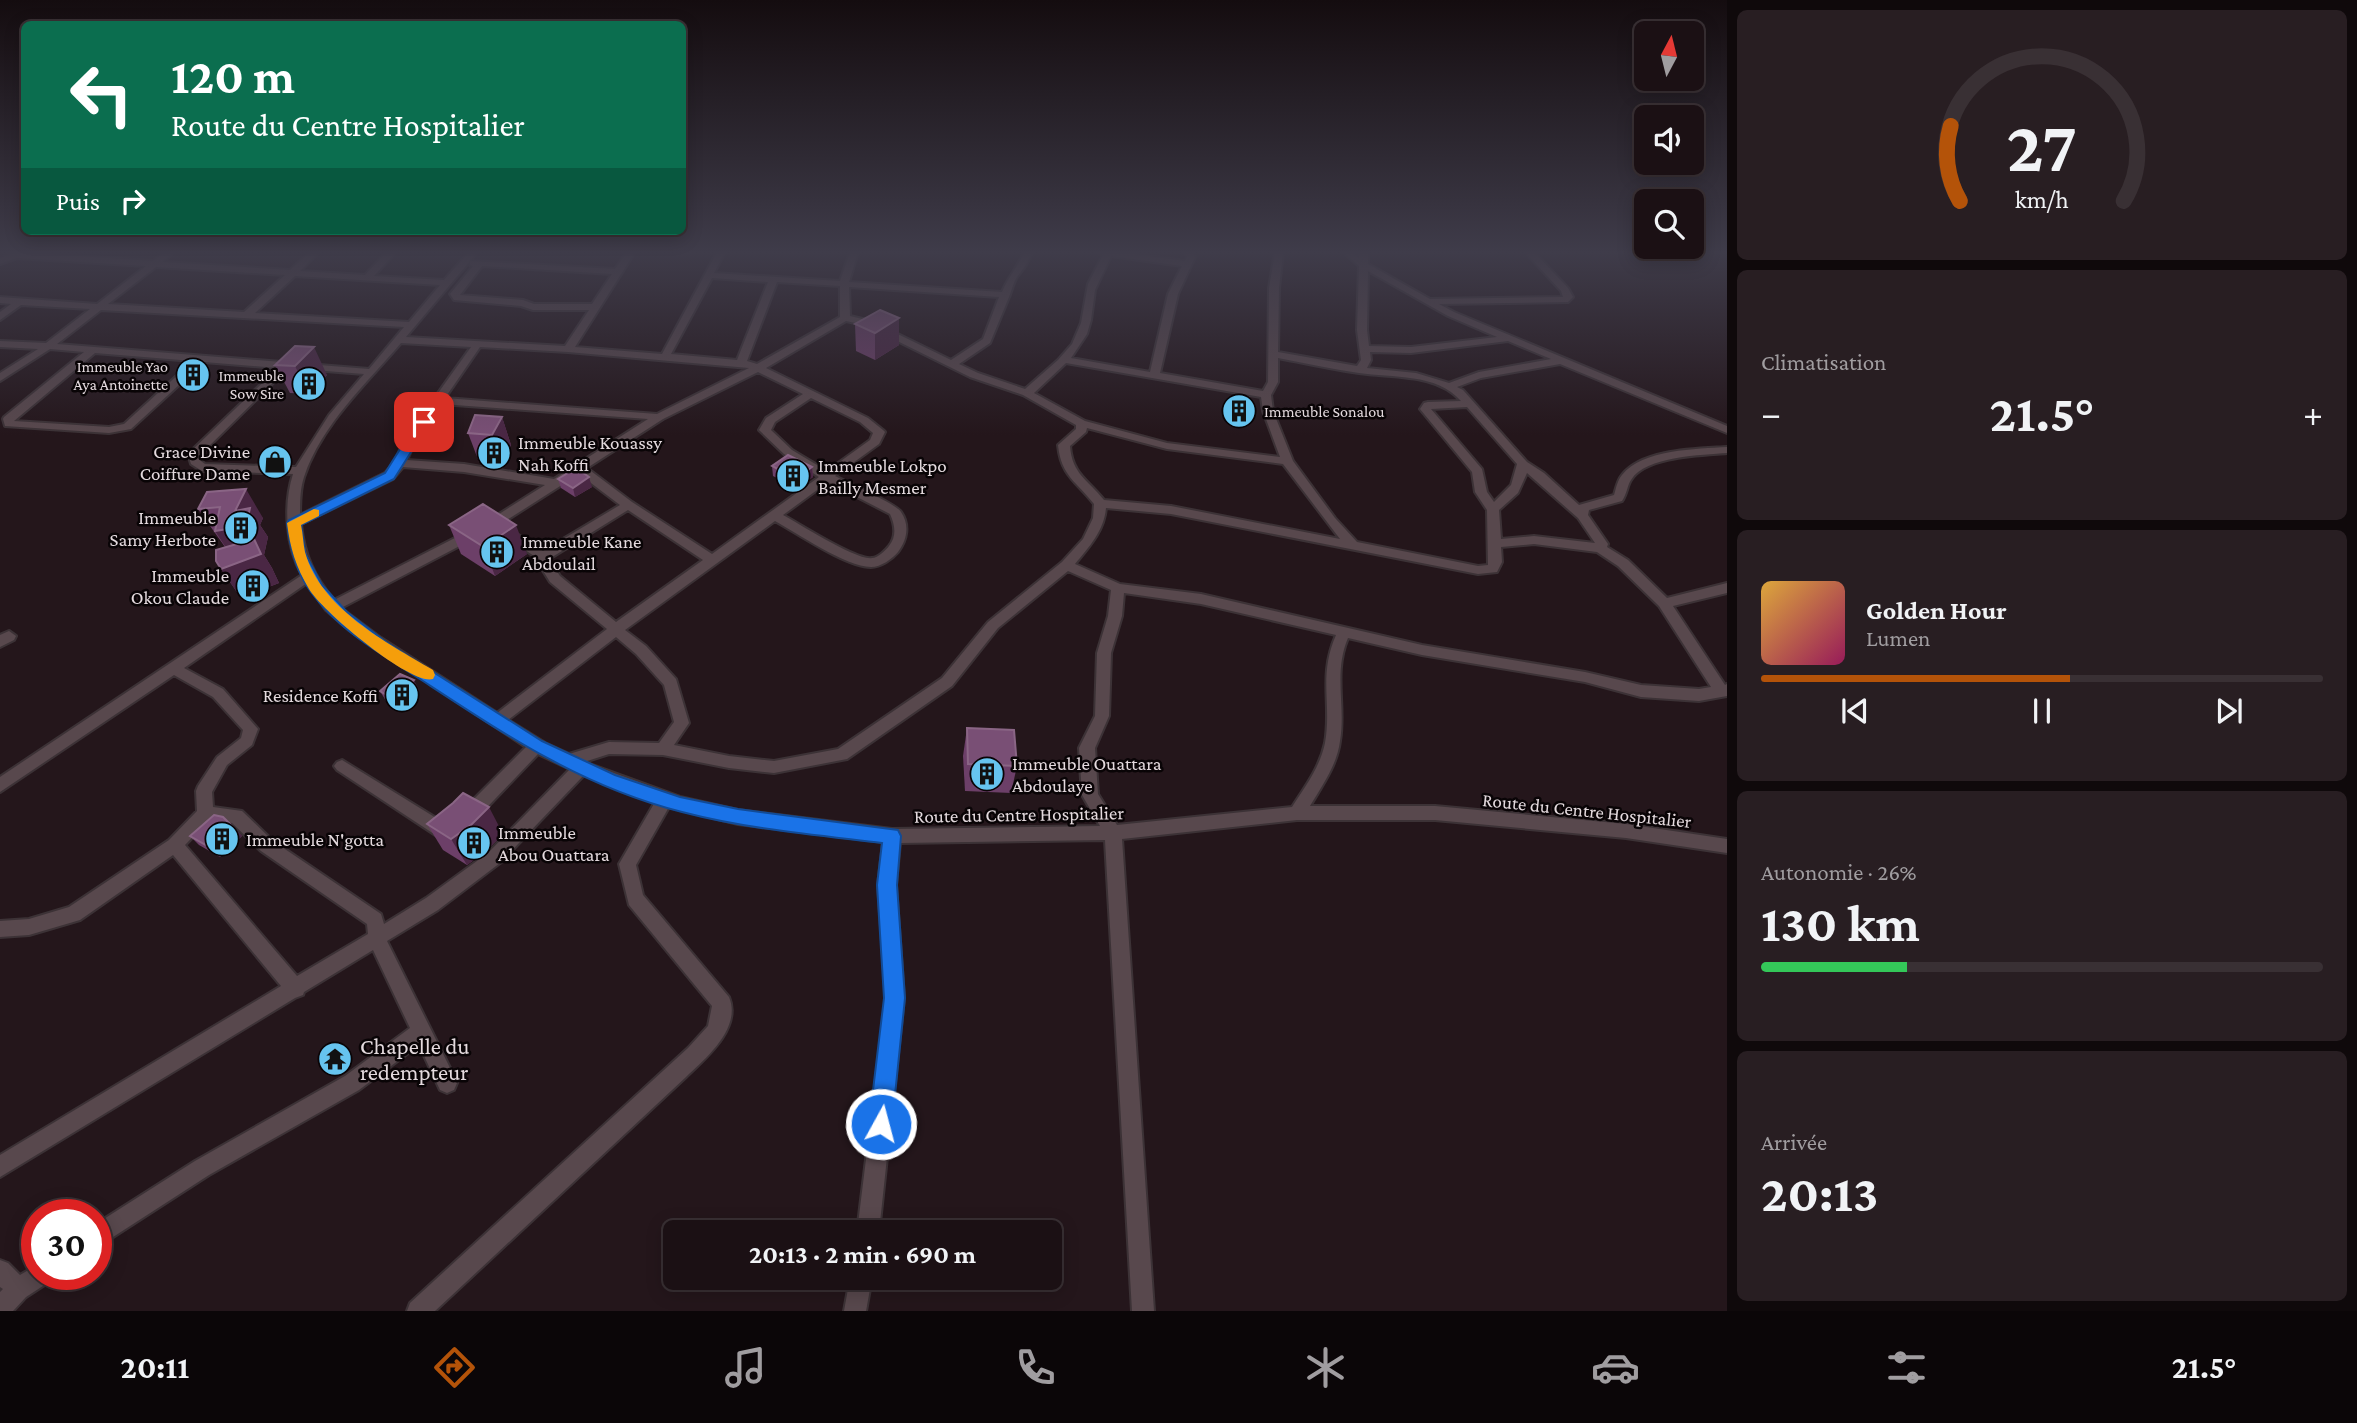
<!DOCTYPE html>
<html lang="fr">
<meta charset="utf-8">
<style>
body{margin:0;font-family:"Crimson Pro",serif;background:#281e22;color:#f1f3f6;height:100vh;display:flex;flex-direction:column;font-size:26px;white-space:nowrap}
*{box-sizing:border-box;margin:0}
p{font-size:23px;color:#a09da0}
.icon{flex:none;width:38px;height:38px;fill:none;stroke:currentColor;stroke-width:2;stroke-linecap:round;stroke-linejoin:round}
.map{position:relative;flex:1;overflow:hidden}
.details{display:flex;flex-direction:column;gap:10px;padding:10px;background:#0f090b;width:630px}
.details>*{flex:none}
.guide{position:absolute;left:21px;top:21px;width:665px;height:214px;border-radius:10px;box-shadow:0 4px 18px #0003,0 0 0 2px #393034;background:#0b6e4f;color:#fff;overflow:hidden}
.needle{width:46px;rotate:7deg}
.buttons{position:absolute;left:1634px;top:21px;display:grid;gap:14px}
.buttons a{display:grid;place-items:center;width:70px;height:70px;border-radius:10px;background:#1b1014;box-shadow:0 4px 18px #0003,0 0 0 2px #393034;font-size:35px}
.speed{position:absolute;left:21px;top:1199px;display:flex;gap:14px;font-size:35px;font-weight:700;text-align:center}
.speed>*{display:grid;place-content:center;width:91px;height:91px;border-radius:50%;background:#1b1014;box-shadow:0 4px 18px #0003,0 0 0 2px #393034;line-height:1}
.speed .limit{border:10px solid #d22;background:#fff;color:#111}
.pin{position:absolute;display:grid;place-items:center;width:60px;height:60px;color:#fff;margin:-30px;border-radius:14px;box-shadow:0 4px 10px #0006}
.me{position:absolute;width:77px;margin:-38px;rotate:7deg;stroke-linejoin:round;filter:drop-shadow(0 0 5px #0008)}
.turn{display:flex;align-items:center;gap:24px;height:147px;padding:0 35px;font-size:32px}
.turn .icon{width:91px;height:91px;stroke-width:2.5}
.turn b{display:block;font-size:49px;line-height:60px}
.then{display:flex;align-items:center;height:66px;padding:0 35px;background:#0003;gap:14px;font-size:26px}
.big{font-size:52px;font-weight:700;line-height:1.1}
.details .widget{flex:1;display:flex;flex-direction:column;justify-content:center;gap:10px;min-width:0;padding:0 24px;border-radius:10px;background:#281e22}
.details .dial{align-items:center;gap:0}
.dial svg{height:182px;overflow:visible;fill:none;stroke:#393034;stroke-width:7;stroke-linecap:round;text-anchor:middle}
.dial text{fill:#f1f3f6;stroke:none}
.song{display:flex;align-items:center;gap:21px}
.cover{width:84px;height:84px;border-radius:10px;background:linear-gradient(135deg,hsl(40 70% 55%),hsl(330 70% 35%))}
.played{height:7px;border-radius:4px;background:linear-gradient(90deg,#b45309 55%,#393034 55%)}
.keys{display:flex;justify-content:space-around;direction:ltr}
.heat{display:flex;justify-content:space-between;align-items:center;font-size:38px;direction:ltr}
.charge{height:10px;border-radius:5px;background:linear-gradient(90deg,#34c759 26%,#393034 0)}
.trip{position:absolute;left:663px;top:1220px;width:399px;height:70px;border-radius:10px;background:#1b1014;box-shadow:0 4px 18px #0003,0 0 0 2px #393034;font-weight:700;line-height:70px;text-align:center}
.tabs{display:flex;height:112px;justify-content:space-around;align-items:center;background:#0b0608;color:#a09da0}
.tabs .icon{width:49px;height:49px}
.tabs .active{color:#b45309}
.tabs b{font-size:32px;color:#f1f3f6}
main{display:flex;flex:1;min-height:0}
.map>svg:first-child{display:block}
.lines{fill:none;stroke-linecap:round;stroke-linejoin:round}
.minor-casing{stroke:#3c3236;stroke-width:4}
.minor{fill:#58484d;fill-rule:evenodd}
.wall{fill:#6c3f68}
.shaded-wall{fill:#4a2744}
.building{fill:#794f75;stroke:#8a6585;stroke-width:2}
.route{fill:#1a73e8;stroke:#114b97;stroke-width:2}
.slow{fill:#f59e0b}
.labels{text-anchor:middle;stroke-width:5;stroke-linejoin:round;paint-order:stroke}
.far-poi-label{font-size:16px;fill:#e4dade;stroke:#090406;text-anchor:end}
.poi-label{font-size:19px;fill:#e4dade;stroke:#090406;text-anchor:start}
.street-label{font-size:19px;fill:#e4dade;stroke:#090406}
.near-poi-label{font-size:23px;fill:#e4dade;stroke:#090406;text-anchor:start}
</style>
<main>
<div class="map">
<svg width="1727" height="1311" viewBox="0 0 1727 1311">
<rect width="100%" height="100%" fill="#24161b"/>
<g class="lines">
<g class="minor-casing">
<g id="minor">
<path d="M16,252L153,261L165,252H174L163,262L290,270L310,252H319L300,271L365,275L387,252H396L374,276L444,280L469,252H477L470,261L615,269L627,252H635L575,347L662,354L717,252H725L714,273L840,281L850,252H858L849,282L1002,292C1008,277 1018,267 1024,252H1032C1028,263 1024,268 1017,277C1013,283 1011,293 1009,297L990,343L959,364L978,373L1025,389L1058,360L1072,344L1081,323L1088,284L1103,255L1097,252H1118L1185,261L1187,257L1184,252H1192L1195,257L1178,294L1160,373L1263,391L1268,382L1269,288L1275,252H1283L1279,288L1278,352L1357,366L1361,360L1357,330L1359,266L1343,252H1352L1359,258L1360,252H1368V264L1430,299L1563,297L1561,291L1525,252H1534L1568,288L1573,297L1568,302L1439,304L1454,312L1727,426V433L1560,364L1481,378L1457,387L1463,390L1527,462L1544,473L1579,505L1614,495C1616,489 1617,481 1622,475C1642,449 1697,449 1727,447V453C1703,455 1645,456 1631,480C1627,486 1627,494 1622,501L1589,510L1588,515L1608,544L1607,547L1628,560L1667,598L1727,583V593L1673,606L1725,685L1727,684V696L1699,701L1641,697L1585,682L1422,655L1348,638C1333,673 1346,706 1340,741C1337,765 1322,786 1310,806H1435L1626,824L1727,839V853L1626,838L1435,820H1297L1122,839L1154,1311H1132L1105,840L900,843L896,885L904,998L879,1232H857L886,998L878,885L883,842L738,824L669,807L636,865L643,895L729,997C742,1028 706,1058 686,1077L435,1311H407L410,1303L688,1048L708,1026L712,1006L629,905L619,864L655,802L584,775L500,863L438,910L387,941L454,1076L457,1083L454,1090L447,1093L440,1090L419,1045L359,1090L209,1175L96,1248V1224L195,1161L345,1076L410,1028L373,950L304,992L303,995L295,998L0,1177V1155L281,986L173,855L80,920L29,935L0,937V921L29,919L69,907L169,840L197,811L196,791L198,786L217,757L241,738L243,730L213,697L174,675L0,792V777L302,575C286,547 283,505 293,474L202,471L191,464L188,454L278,368L204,362L131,429L109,433L5,426L3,419L4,417L84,352L50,349L0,381V373L38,349L0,347V341L46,343L90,309L21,305L0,320V312L11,304L0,303V297L97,304L146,266L17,258L0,264V258ZM1111,256L1182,266L1168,294L1150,372L1071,358L1087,334L1091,320L1095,290ZM470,261V265L473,266L450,294L454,300L521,306L533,310H589L565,346L406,337ZM482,266L612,274L592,304H534L523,300L460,295ZM156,267L285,275L244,312L108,304ZM1368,271L1448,316L1497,337L1411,347L1369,346L1367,330ZM295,276L440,285L409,322L255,313ZM712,278L768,282L737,360L671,354ZM777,282L840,286V317L757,364L747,361ZM849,287L999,297L983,339L951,360L871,321L850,316ZM101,310L404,327L369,369L57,344ZM846,321L865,325L970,377L1023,395L1076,425V429L1058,445C1061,476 1077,482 1094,504L1093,518L1083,539L1062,562L988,622L942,678L838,749L774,761L729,756L674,745L689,723L676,679L646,646L625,630L775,521C797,533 846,567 871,567C881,567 892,559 898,552C907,540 910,525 901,512C895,503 848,483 835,476L879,444L885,432L883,430L868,418L766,368ZM1508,341L1551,359L1479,372L1449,383L1416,373L1367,368L1371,360L1370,352L1411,353ZM401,343L471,347L403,442L395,462L385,473L300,515C300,502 300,489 304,477C321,425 367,383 401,343ZM480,347L568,352L749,368L657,414L445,398ZM95,353L193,361L124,424L109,427L14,421ZM1278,358C1305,363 1332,369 1359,373C1392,378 1437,373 1461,401L1428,402L1424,403L1420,409L1472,472L1475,492L1487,510L1488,565L1478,566L1357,542L1335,518L1293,461L1273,411L1271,395L1278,382ZM1066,363L1261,397L1263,411L1280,457L1167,443L1085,421L1034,393ZM288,368L364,374L329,415L296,467L205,464L201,461L200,455ZM758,372L803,394L766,418L759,430L784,454L819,477L712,554L632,502L587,468L663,419ZM811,398L860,422L873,433L870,440L827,471L792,450L771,430L775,422ZM441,404L648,419L554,479L464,464L407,460L415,442ZM1467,407L1517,464L1511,485L1494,502L1487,492L1482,469L1431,409ZM1087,428L1167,449L1283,464L1340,539L1171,506L1104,500C1088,480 1072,474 1070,446L1086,432ZM403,467L464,472L545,485L488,521L334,600C314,577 304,554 301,524L393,479ZM1527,473L1578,518L1595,543L1534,536L1501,539L1499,510L1518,493ZM579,474L620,505L543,551L512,531L508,530L502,534L534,556L550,582L607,629L497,713L381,638L341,608L496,527ZM828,482L890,514C895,525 897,536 889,546C886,550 878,558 872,558C857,561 798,523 783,515ZM1106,508L1171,514L1478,574L1497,572L1502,562L1501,547L1534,544L1597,552L1618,566L1659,606L1711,687L1699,689L1641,685L1585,672L1422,645L1201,594L1120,584L1075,564C1089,547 1104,531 1106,508ZM628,510L703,560L616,622L560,576L549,559ZM1068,571L1111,590L1108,616L1097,653L1095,716L1079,748L1082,795L1100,826L892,829L738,810L680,797L584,762L609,754L663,755L729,768L774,773L847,759L952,686L998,628ZM307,583L326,610L349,630L526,747L462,811L460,816L462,821L468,823L474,821L538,754L570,769L488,853L426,898L384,924L381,914L273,841L242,811L213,807L212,792L227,765L252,745L258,729L223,689L184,668ZM1124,593L1201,604L1336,635C1318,676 1332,704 1325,743C1320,767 1305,787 1292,807L1117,825L1098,794L1095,748L1109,716L1111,653L1122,616ZM616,637L636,654L664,685L674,722L659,743L609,742L569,754L545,743L508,720ZM209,820L232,823L261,851L367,924L368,934L297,976L185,845Z"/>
<path d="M9,631L16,636L14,640L0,647V635Z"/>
<path d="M342,760L449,826L451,831L449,836L443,838L437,836L337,770L334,766L337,762Z"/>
<path d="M0,1260L8,1263L20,1275L37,1265V1274H52L49,1282L26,1297L13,1311H0V1292L3,1289L0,1287Z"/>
<path d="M850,1278H872L866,1311H844Z"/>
</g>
</g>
<use href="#minor" class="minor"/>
</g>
<g class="wall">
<path d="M899,318V345L875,360L856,351L855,324Z"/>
<path d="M295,346L327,375L309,394L290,393L275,365Z"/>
<path d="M502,417L511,445L502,463L479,462L468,433Z"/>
<path d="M772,466L812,467L813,477L797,488L773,476Z"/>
<path d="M558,479L592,487L575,497L561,488Z"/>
<path d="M207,492L263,518L260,525L268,537L264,555L272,568L279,583L241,598L221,569L225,547L198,509Z"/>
<path d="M449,525L527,554L495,576L461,554Z"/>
<path d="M419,690L398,708L386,701L380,691Z"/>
<path d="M967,728L1017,766L1011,793L965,791L963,756Z"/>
<path d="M427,824L503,834L486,851L467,865L443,850Z"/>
<path d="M233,827L242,836L220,857L199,845L190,836Z"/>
</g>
<g class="shaded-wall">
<path d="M899,318V345L875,360V333Z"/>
<path d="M314,347L327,375L309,394L295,366Z"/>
<path d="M502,417L511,445L502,463L492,435Z"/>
<path d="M812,467L813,477L797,488L796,479Z"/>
<path d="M589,477L592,487L575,497L573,488Z"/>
<path d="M246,489L263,518L260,525L268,537L264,555L272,568L279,583L241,598L221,569L234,560L215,531L235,511Z"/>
<path d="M516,525L527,554L495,576L484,547Z"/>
<path d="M414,680L419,690L398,708L393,699Z"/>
<path d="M489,807L503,834L486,851L467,865L451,839Z"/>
<path d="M233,827L242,836L220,857L211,848Z"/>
</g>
<g class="building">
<path d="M880,310L899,318L875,333L855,324Z"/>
<path d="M295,346L314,347L295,366L275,365Z"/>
<path d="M475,415L502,417L492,435L468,433Z"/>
<path d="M788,455L812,467L796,479L772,466Z"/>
<path d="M576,468L589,477L573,488L558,479Z"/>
<path d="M246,489L235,511L250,508L246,526L215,531L220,507L198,509L207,492Z"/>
<path d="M483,504L516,525L484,547L449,525Z"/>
<path d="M254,539L261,554L221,569L216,561V550Z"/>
<path d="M400,674L414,680L393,699L380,691Z"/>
<path d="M967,728L1014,730L1017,766L968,764Z"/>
<path d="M463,793L489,807L471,825L451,839L427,824L453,803Z"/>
<path d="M214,815L223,817L233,827L211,848L190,836Z"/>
</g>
<linearGradient id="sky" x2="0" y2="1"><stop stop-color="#140c0f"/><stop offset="0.58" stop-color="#3f3c4a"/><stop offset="1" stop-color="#3f3c4a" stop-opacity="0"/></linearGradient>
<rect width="1727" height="435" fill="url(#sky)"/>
<path class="route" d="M424,418L430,422L394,479L301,525L305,553L322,585L347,612L386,642L542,741L615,775L680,797L738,809L898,830L901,836L897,885L905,998L892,1124L889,1132L881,1135L873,1132L869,1124L884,998L877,885L882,843C815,835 747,829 682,812C583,787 507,736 423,681C383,655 339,631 311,592C296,572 290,548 287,523L289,520L385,473L419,419Z"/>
<path class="slow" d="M314,509L319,510V516L301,525C303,534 303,543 305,552C321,609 386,642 433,670L435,675L433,679C411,686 321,610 309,589C296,567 290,548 287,523Z"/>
<defs>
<g id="building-disc" transform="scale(1.75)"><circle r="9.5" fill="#66c4ef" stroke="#090406"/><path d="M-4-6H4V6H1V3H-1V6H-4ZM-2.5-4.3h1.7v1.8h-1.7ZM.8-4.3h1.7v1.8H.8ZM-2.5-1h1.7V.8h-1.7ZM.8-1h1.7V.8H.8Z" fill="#111"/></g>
<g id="shop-disc" transform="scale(1.75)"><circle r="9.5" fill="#66c4ef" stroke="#090406"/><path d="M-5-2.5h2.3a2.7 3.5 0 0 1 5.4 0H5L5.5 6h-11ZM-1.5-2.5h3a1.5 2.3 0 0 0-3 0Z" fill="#111"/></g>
<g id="temple-disc" transform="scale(1.75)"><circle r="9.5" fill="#66c4ef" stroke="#090406"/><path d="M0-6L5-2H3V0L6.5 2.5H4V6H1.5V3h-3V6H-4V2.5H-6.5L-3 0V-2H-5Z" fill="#111"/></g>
</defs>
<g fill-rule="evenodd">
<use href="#building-disc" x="193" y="375"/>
<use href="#building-disc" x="309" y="384"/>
<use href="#building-disc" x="1239" y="411"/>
<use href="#building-disc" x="494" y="453"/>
<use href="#shop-disc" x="275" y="462"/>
<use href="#building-disc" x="793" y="476"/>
<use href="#building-disc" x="241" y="528"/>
<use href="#building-disc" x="497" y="552"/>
<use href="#building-disc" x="253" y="586"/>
<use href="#building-disc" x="402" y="695"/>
<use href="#building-disc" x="987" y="774"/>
<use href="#building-disc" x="222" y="839"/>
<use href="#building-disc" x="474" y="843"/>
<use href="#temple-disc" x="335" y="1059"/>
</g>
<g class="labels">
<g class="far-poi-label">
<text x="168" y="372">Immeuble Yao<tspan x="168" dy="18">Aya Antoinette</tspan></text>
<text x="284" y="381">Immeuble<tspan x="284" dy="18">Sow Sire</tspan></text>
<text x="1264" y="417" text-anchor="start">Immeuble Sonalou</text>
</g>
<g class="poi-label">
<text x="518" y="449">Immeuble Kouassy<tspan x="518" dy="22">Nah Koffi</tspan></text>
<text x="250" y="458" text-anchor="end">Grace Divine<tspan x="250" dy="22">Coiffure Dame</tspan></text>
<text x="818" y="472">Immeuble Lokpo<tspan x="818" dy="22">Bailly Mesmer</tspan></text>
<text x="216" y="524" text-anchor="end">Immeuble<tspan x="216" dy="22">Samy Herbote</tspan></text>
<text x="522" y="548">Immeuble Kane<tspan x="522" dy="22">Abdoulail</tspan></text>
<text x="229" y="582" text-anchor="end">Immeuble<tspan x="229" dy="22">Okou Claude</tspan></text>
<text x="378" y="702" text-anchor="end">Residence Koffi</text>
<text x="1012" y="770">Immeuble Ouattara<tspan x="1012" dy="22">Abdoulaye</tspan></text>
<text x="498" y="839">Immeuble<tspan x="498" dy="22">Abou Ouattara</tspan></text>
<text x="246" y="846">Immeuble N'gotta</text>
</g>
<g class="street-label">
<text transform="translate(1587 810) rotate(6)" y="7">Route du Centre Hospitalier</text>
<text transform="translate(1019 814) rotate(-1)" y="7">Route du Centre Hospitalier</text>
</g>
<g class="near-poi-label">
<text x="360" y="1054">Chapelle du<tspan x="360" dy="26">redempteur</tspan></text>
</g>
</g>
</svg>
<div class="buttons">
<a><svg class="needle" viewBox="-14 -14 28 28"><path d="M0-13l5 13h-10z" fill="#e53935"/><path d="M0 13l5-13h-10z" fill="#a09da0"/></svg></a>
<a><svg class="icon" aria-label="sound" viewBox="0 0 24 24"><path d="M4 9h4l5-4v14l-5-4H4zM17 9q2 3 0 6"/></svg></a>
<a><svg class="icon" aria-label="search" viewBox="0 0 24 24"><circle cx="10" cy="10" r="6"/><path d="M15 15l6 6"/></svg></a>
</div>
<div class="speed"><div class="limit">30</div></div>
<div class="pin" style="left:424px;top:422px;background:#d93025"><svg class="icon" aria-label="arrive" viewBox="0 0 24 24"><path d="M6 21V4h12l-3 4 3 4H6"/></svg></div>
<svg class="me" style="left:881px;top:1124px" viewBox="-20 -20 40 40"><circle r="17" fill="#1a73e8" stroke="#fff" stroke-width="3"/><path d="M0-11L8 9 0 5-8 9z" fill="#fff"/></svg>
<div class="trip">20:13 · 2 min · 690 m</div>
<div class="guide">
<div class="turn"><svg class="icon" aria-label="left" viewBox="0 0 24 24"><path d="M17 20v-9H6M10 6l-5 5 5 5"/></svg><div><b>120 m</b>Route du Centre Hospitalier</div></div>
<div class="then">Puis<svg class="icon" aria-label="right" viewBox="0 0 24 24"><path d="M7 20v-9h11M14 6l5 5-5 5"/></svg></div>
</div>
</div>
<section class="details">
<div class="widget dial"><svg viewBox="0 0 100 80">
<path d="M14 69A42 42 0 1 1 86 69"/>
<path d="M14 69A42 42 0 0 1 10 36" stroke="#b45309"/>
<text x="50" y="56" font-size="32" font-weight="700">27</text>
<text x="50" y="72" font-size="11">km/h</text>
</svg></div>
<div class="widget"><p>Climatisation</p>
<div class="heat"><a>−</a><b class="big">21.5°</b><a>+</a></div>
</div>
<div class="widget">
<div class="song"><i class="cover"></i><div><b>Golden Hour</b><p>Lumen</p></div></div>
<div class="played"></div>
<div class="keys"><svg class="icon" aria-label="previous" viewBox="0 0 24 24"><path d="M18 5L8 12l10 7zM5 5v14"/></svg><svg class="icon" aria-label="pause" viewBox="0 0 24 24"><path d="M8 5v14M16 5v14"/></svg><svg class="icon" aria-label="next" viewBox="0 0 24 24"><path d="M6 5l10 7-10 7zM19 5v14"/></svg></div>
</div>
<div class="widget"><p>Autonomie · 26%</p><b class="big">130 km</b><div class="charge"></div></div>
<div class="widget"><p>Arrivée</p><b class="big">20:13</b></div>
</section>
</main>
<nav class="tabs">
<b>20:11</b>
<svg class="icon active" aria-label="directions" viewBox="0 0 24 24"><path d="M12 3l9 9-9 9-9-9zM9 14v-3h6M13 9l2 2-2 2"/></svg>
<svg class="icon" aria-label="music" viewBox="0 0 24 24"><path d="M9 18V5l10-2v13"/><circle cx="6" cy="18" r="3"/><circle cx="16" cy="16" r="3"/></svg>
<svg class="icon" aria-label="phone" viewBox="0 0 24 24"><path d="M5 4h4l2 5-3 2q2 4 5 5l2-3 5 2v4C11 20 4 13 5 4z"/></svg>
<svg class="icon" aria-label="climate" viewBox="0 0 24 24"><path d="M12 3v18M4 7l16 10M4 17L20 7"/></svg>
<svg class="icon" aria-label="car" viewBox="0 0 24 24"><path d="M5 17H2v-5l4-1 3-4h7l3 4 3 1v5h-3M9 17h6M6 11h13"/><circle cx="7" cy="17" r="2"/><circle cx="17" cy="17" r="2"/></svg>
<svg class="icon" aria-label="filters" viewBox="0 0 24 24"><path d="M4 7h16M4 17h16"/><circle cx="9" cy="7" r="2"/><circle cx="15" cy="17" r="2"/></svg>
<b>21.5°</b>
</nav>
